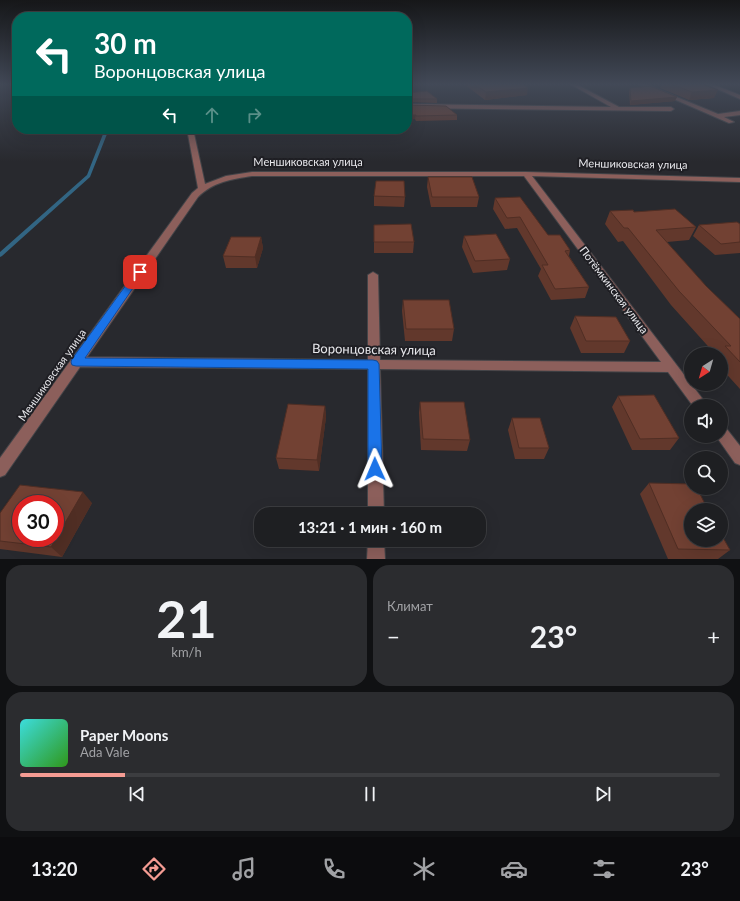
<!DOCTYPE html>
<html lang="ru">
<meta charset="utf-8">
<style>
body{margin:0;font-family:Lato,sans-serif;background:#2b2c2f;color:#f1f3f6;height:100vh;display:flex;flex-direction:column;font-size:15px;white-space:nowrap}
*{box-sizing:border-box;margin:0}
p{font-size:13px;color:#a1a2a5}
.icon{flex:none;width:22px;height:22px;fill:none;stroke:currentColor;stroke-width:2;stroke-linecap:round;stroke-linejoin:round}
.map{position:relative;height:559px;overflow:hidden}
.drawer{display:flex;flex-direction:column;gap:6px;padding:6px;background:#101113;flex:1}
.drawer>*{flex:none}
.banner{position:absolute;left:12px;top:12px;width:400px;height:122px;border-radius:16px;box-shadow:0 4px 16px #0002,0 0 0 1px #3c3d40;background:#00695c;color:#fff;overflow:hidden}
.needle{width:26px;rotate:217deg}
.controls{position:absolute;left:684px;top:347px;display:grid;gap:8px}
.controls a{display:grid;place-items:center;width:44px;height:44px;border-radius:50%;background:#1e1f22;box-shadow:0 4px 16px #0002,0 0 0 1px #3c3d40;font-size:20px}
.speed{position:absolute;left:12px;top:495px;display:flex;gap:8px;font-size:20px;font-weight:700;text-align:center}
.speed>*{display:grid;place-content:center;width:52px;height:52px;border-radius:50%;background:#1e1f22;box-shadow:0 4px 16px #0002,0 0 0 1px #3c3d40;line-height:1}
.speed .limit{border:6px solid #d22;background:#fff;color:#111}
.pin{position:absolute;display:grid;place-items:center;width:34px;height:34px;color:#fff;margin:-17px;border-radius:8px;box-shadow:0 2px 6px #0006}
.me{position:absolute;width:44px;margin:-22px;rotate:359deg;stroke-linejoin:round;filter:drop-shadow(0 0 3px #0008)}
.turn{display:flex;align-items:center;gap:14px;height:84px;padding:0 16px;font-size:18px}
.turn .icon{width:52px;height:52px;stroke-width:2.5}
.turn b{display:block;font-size:28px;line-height:34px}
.lanes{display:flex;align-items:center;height:38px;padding:0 16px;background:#0003;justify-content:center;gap:20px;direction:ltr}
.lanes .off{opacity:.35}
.big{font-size:30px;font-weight:700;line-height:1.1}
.drawer .tile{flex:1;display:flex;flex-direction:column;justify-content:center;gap:6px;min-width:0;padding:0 14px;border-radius:16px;background:#2b2c2f}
.drawer .dial{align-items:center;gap:0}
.dial b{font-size:52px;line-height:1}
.song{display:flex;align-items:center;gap:12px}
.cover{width:48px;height:48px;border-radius:6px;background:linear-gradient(135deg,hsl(180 70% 55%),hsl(110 70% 35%))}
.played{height:4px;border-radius:2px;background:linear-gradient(90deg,#f59c93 15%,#3c3d40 15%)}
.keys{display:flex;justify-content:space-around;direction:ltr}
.heat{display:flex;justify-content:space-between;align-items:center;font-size:22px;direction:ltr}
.drawer .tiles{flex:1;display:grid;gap:6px;grid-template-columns:1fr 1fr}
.tile:last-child{grid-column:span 2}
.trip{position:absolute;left:254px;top:507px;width:232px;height:40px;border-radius:16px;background:#1e1f22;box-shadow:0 4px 16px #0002,0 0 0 1px #3c3d40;font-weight:700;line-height:40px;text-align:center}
.menu{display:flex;height:64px;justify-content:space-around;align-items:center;background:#0c0c0e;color:#a1a2a5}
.menu .icon{width:28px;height:28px}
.menu .current{color:#f59c93}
.menu b{font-size:18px;color:#f1f3f6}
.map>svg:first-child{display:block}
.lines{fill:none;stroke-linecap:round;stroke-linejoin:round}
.stream{fill:#326583;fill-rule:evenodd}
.lane-casing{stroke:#434448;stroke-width:2}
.street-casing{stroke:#434448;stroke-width:2}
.lane{fill:#8c5f5b;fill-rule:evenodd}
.street{fill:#8c5f5b;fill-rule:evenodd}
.wall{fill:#62382c}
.shaded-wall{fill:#502e24}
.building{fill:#724133;stroke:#502e24;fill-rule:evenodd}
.route{fill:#1a73e8;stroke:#114b97}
.labels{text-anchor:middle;stroke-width:4;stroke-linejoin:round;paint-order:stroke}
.street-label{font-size:11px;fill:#e7e7eb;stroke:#1f1f24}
.near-street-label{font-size:13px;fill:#e7e7eb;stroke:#1f1f24}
</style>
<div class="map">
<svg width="740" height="559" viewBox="0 0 740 559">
<rect width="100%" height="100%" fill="#28292e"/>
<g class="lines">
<path class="stream" d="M105,129H109L90,177L2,256L0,257V252L87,175Z"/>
<g class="lane-casing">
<g id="lane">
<path d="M639,84H645L718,114L740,111V115L724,117L734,122L729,123Z"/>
<path d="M706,84H712L740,95V99Z"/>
</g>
</g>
<g class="street-casing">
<g id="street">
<path d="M570,84H576L619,107H671L674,109L671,111L407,108V104L611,107Z"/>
<path d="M187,129H193L205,184L226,176L252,172H526L740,178V182L532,176L708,406H693L668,372L380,369L384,514H368V369L80,367L5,475L0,477V458L192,193L198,188ZM252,176H524L661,362L380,360L378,275L373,272L368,275V360L87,357L198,197C213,182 232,179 252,176Z"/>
<path d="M721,426L726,428L740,446V465L735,463L716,436H721Z"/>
<path d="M368,540H384L385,559H367Z"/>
</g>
</g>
<use href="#lane" class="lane"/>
<use href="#street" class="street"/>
</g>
<g class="wall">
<path d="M464,84H523L527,95L485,100Z"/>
<path d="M662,84H702L714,98L689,100L660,88Z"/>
<path d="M630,88L675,101L630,105L629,92Z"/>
<path d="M407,93L437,99V103L407,102Z"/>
<path d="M407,105L457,115V120L416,121L415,119Z"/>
<path d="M428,177L479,197L477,207H431L427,187Z"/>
<path d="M374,196L405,197L404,207L374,206Z"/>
<path d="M495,198L570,250L569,256L589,287L585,298L551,300L538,276L541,269L517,228L505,229L493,209Z"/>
<path d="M610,211L634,212L696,227L689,240L667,242L706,286L740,319V389L721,368V354H715L671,305L623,241L618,242L605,224Z"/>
<path d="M740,224V253L715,255L693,236L699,225Z"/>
<path d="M374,225L414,242L413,253H374Z"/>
<path d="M464,236L510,259L507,270L473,273L462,247Z"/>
<path d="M261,237L263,248L257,268H226L223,256Z"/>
<path d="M403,300L454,329L452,341H405L402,311Z"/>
<path d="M575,316L630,341L624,353H581L570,328Z"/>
<path d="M618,396L679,438L670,450H632L612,407Z"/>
<path d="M420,402L470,440L467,451L421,450L419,413Z"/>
<path d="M325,406L326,417L319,471L279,469L276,458Z"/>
<path d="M512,418L549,448L544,459H515L508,430Z"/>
<path d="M649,483L730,550L718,559H668L640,494Z"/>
<path d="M92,503L62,557L0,549V513Z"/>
</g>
<g class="shaded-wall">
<path d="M528,88L527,95L485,100L486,92Z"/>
<path d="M718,90L714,98L689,100L692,92Z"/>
<path d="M677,97L675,101L630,105L631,101Z"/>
<path d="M407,115H416L415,119L407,120Z"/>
<path d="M261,237L263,248L257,268L255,257Z"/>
<path d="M325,406L326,417L319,471L317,460Z"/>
<path d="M83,492L92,503L62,557L51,547Z"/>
</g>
<g class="building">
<path d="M474,84H523L528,88L486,92Z"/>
<path d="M671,84H702L718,90L692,92Z"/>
<path d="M650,86L677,97L631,101L630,88Z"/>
<path d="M427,91L437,99H407V93Z"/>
<path d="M407,105L446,106L457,115L416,116V115H407Z"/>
<path d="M428,177H472L479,197H432Z"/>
<path d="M376,181H404L405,197L374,196Z"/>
<path d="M520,197L548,235H560L570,250L565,251L589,287L555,289L542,265H548L520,217L507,218L495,198Z"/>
<path d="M675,209L696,227L656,230L706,286L740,319V362L725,346H731L679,291L628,228H624L610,211L633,210L634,212Z"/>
<path d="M737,222L740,224V242L721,244L699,225Z"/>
<path d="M411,224L414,242H374V225Z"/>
<path d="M496,234L510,259L475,261L464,236Z"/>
<path d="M231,237H261L255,257L223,256Z"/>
<path d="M403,300H449L454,329H406Z"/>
<path d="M575,316L616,317L630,341H586Z"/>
<path d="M654,395L679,438L640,439L618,396Z"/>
<path d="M420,402H464L470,440L423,439Z"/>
<path d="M288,404L325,406L317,460L276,458Z"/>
<path d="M512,418H540L549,448H519Z"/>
<path d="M649,483L691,484V488H697L708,510H691V540H721V534L730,550L678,549Z"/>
<path d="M20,485L83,492L51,547L0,541V513ZM21,504H55V538H21Z"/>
</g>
<linearGradient id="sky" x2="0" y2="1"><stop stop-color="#161719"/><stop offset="0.52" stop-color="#424957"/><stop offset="1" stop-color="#424957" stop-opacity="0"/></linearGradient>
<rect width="740" height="162" fill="url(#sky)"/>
<path class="route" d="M140,269L144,272L85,358L373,360L377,361L379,364L382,469L380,474L375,476L370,474L368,469V369L76,366L72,365L71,362L72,359L137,270Z"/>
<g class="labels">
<g class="street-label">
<text x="308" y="166">Меншиковская улица</text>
<text transform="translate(633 164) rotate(1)" y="4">Меншиковская улица</text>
<text transform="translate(614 290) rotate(53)" y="4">Потёмкинская улица</text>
<text transform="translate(52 375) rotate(-55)" y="4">Меншиковская улица</text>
</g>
<g class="near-street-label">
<text transform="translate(374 349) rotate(1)" y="5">Воронцовская улица</text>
</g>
</g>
</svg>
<div class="controls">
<a><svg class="needle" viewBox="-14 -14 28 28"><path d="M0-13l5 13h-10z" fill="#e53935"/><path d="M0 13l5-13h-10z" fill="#a1a2a5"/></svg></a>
<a><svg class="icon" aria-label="sound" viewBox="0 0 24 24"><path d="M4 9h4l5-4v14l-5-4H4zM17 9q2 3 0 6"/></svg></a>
<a><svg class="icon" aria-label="search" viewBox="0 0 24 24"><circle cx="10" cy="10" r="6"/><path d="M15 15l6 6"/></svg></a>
<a><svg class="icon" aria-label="layers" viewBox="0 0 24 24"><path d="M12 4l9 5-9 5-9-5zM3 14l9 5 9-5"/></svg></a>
</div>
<div class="speed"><div class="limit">30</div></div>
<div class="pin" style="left:140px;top:272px;background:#d93025"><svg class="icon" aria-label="arrive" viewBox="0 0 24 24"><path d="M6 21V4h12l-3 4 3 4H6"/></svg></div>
<svg class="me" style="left:375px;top:469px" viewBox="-20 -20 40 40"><path d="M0-17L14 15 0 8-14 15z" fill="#1a73e8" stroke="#fff" stroke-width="4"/></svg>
<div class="trip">13:21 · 1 мин · 160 m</div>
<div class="banner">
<div class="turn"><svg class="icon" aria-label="left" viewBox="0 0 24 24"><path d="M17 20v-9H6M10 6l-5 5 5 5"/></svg><div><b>30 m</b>Воронцовская улица</div></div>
<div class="lanes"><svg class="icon" aria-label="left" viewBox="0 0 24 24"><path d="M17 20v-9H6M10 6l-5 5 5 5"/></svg><svg class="icon off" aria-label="ahead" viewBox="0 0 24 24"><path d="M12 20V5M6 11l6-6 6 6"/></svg><svg class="icon off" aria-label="right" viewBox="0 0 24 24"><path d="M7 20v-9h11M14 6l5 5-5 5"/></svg></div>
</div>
</div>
<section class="drawer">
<div class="tiles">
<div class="tile dial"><b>21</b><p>km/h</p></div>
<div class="tile"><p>Климат</p>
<div class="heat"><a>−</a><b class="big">23°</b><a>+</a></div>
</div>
<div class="tile">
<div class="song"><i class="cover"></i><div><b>Paper Moons</b><p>Ada Vale</p></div></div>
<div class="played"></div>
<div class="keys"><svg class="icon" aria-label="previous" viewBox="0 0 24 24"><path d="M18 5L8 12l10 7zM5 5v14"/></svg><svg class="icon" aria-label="pause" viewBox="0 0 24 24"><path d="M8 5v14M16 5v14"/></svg><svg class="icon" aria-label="next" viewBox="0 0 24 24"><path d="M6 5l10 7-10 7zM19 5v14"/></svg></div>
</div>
</div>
</section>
<nav class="menu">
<b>13:20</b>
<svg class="icon current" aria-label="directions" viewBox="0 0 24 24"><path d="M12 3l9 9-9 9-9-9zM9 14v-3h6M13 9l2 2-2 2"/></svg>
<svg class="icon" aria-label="music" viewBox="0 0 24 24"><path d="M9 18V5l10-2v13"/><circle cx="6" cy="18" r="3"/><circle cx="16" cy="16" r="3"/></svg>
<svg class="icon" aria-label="phone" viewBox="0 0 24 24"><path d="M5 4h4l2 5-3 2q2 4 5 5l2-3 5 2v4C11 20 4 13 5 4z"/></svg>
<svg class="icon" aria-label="climate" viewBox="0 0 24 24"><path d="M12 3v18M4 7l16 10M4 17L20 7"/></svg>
<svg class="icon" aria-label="car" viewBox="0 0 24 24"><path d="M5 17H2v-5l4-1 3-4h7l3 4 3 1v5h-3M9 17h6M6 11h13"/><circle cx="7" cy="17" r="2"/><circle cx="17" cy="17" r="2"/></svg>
<svg class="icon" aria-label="filters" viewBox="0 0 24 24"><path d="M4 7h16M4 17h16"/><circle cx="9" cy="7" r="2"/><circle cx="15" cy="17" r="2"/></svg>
<b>23°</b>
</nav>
